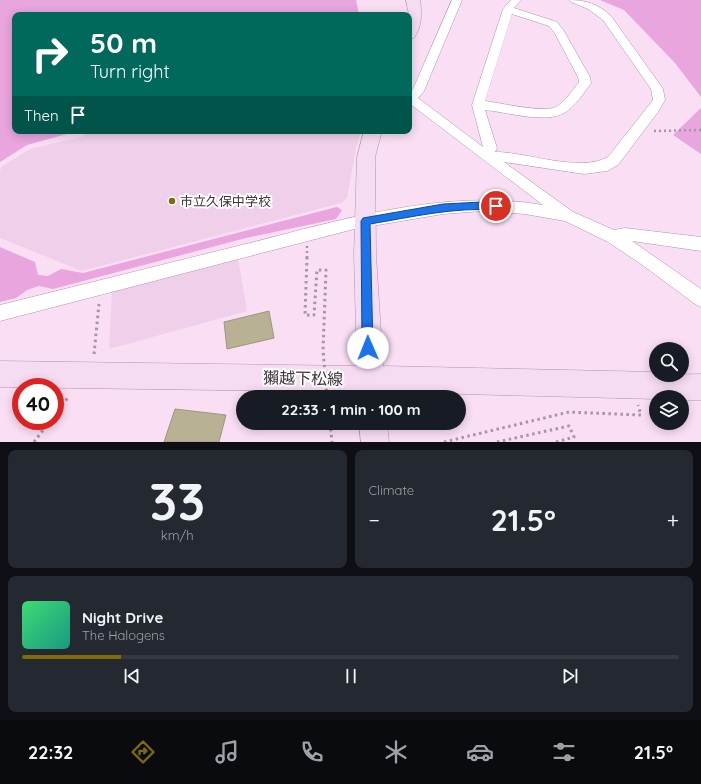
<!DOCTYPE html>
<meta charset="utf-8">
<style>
body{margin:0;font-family:Quicksand,"Noto Sans JP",sans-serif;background:#242831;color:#f1f3f6;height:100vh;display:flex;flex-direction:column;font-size:15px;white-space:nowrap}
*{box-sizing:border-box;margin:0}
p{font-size:13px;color:#9ea1a6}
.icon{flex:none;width:22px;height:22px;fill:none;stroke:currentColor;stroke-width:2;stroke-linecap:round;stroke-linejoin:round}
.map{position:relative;height:442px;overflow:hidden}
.side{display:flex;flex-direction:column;gap:8px;padding:8px;background:#0d0f14;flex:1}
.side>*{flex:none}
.hud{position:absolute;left:12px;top:12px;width:400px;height:122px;border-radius:8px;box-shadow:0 2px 10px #0003;background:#00695c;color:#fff;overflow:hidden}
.tools{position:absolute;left:649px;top:342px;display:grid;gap:8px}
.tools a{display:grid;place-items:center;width:40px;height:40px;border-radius:50%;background:#171b24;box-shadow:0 2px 10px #0003;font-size:20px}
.speed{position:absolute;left:12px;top:378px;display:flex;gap:8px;font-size:20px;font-weight:700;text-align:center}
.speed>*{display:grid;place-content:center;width:52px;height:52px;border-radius:50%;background:#171b24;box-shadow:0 2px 10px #0003;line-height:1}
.speed .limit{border:6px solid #d22;background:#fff;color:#111}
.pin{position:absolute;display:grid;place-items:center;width:34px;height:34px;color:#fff;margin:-17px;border:2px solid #fff;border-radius:50%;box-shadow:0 1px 4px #0007}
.me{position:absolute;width:44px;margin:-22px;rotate:359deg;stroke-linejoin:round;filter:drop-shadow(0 0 3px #0008)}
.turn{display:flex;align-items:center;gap:14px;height:84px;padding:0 12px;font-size:18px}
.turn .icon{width:52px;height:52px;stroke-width:2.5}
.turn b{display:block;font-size:28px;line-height:34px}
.then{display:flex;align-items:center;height:38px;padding:0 12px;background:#0003;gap:8px;font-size:15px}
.big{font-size:30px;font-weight:700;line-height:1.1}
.side .tile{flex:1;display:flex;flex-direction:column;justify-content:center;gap:6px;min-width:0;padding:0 14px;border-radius:8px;background:#242831}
.side .dial{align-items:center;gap:0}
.dial b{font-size:52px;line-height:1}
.song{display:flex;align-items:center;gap:12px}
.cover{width:48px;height:48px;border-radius:6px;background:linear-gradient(135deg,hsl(140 70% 55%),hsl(170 70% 35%))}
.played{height:4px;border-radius:2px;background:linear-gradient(90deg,#7f6c07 15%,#363941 15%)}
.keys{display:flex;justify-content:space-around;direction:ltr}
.heat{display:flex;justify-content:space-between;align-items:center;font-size:22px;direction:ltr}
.side .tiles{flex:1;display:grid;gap:8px;grid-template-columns:1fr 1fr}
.tile:last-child{grid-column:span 2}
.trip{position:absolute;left:236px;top:390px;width:230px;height:40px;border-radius:20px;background:#171b24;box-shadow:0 2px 10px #0003;font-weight:700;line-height:40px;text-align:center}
.dock{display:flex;height:64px;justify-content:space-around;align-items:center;background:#090b0e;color:#9ea1a6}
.dock .icon{width:28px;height:28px}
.dock .selected{color:#7f6c07}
.dock b{font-size:18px;color:#f1f3f6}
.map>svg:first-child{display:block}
.built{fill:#f0cfea}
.green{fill:#e9a5de}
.building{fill:#b8b194;stroke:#9d977b}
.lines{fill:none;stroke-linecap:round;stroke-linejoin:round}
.street-casing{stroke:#ad95a9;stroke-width:1}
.secondary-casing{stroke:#ad95a9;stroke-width:1}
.path-far1{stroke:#a794a4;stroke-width:2.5;stroke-dasharray:2 3;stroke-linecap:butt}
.path{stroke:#a794a4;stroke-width:3;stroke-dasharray:2.5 3.5;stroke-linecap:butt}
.street{fill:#fff;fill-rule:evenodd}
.secondary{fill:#f6dcf2;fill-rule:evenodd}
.path-bridge-far1{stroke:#a794a4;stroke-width:2.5;stroke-dasharray:2 3;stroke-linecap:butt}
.path-bridge{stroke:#a794a4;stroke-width:3;stroke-dasharray:2.5 3.5;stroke-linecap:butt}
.route{fill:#1a73e8;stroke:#114b97}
.poi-dot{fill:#7f6c07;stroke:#fff;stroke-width:1.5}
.labels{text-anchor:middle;stroke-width:4;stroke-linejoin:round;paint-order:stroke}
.poi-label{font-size:13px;fill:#3e343c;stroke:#fff;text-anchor:start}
.near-street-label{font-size:16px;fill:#3e343c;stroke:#fff}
</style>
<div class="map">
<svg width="701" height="442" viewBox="0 0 701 442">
<rect width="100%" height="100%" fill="#f9def4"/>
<g class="built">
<path d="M84,131H361L356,148L347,198L341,203L82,271L0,238V174L1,167L30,149L84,136Z"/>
<path d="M238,259L247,311L109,349L112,292Z"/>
</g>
<g class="green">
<path d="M0,0H356L359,15H310L306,13L297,15H15V131L74,132L27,145L0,162Z"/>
<path d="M600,0H701V97L675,63L624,10Z"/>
<path d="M701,108V154L673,135Z"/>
<path d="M337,207L342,210L336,219L246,238L53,289L39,286L27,290L16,298L0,302V247L35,262L38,275L48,276L61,269L83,273Z"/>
</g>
<g class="building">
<path d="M269,311L274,338L227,349L224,322Z"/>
<path d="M175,409L226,415L219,442H164Z"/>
</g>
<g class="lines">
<g class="street-casing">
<path id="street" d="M452,0H462L424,91L418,98L483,147L472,105L503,9L511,0H521L514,8L557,22L564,31L590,77L591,83C584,93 575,107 564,113C545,124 507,112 485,110L497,148L495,152C528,152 579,173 608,157L653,100L651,89L603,20L588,9L571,2L569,0C586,0 598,4 611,16L663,89L665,100L658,112L618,165L607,171L584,174L504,162L573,212L614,230L625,228L701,237V251L632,241L701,289V307L695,304L641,264L608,242L565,221L525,214L482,211L443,214L354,229L0,321V305C82,285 164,264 246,244C340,220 446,188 543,205L409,103V93L413,89ZM512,14L549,26L554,32L578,77L579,82C572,91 565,102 556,107C544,113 500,103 485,101Z"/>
</g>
<g class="secondary-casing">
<g id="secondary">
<path d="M406,0H420C422,13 422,27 414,38L409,39V15Z"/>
<path d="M364,131H382L375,157L376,255L383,366L656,372V375L701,374V400H682V397H656V399L384,392V397H358L357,392L0,387V361L357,366L354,255L357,157Z"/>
<path d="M359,423H387L389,442H361Z"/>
</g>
</g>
<path class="path-far1" d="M654,131L701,130"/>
<g class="path">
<path d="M94,354L99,304"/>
<path d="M55,415L69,396"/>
<path d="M330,423L332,442"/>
<path d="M34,442L50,421"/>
<path d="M444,442L569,412L641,415L638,405"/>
<path d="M497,442L569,426L574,437L556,442"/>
</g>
<use href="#street" class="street"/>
<use href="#secondary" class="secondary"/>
<path class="path-bridge-far1" d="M307,258V243"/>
<path class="path-bridge" d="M307,257L305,315H314L317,270H326L323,350L327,397"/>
</g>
<path class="route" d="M482,202L496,203L501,206L496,210C454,207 412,217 370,224L373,348L372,352L368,353L364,352L362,348L361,221L363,218L443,204Z"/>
<circle class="poi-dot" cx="172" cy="201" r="4"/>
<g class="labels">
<g class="poi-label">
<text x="180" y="206">市立久保中学校</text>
</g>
<g class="near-street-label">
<text transform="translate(303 378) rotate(1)" y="6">獺越下松線</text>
</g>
</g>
</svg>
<div class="tools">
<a><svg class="icon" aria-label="search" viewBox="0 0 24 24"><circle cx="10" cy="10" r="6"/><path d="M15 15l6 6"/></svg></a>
<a><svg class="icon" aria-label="layers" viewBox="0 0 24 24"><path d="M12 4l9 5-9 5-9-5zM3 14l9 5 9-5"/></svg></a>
</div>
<div class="speed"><div class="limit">40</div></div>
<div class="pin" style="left:496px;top:206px;background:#d93025"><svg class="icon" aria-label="arrive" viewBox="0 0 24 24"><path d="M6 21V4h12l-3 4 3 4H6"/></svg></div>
<svg class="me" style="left:368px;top:348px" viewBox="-20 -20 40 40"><circle r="19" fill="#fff"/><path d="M0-13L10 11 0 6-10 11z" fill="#1a73e8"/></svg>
<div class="trip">22:33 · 1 min · 100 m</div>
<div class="hud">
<div class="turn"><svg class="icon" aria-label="right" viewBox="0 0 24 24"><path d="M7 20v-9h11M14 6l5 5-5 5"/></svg><div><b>50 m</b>Turn right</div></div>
<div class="then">Then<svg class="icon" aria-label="arrive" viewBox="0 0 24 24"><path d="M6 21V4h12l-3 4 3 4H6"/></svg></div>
</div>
</div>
<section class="side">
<div class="tiles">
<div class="tile dial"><b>33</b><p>km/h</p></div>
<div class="tile"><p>Climate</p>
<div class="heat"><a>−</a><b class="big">21.5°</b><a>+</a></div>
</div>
<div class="tile">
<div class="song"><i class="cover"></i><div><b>Night Drive</b><p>The Halogens</p></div></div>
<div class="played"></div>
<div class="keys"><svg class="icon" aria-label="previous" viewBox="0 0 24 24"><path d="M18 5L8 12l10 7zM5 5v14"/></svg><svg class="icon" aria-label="pause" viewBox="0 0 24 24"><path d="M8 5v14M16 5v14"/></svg><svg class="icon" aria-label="next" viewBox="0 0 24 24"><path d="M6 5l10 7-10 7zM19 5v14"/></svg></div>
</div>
</div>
</section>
<nav class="dock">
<b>22:32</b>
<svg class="icon selected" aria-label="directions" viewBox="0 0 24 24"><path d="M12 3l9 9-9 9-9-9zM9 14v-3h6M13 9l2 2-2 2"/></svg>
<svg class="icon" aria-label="music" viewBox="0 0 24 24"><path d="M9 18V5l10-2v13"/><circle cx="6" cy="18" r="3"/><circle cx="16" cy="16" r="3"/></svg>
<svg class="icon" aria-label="phone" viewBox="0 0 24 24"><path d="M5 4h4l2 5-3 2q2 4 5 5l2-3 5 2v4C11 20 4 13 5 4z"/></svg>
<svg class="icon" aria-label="climate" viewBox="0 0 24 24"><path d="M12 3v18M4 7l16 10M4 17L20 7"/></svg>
<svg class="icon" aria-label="car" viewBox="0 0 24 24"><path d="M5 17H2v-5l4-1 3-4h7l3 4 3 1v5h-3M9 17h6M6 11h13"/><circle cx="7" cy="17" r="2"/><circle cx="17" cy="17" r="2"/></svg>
<svg class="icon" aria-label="filters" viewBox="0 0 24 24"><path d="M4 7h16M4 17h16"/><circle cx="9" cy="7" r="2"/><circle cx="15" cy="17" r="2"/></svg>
<b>21.5°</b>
</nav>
